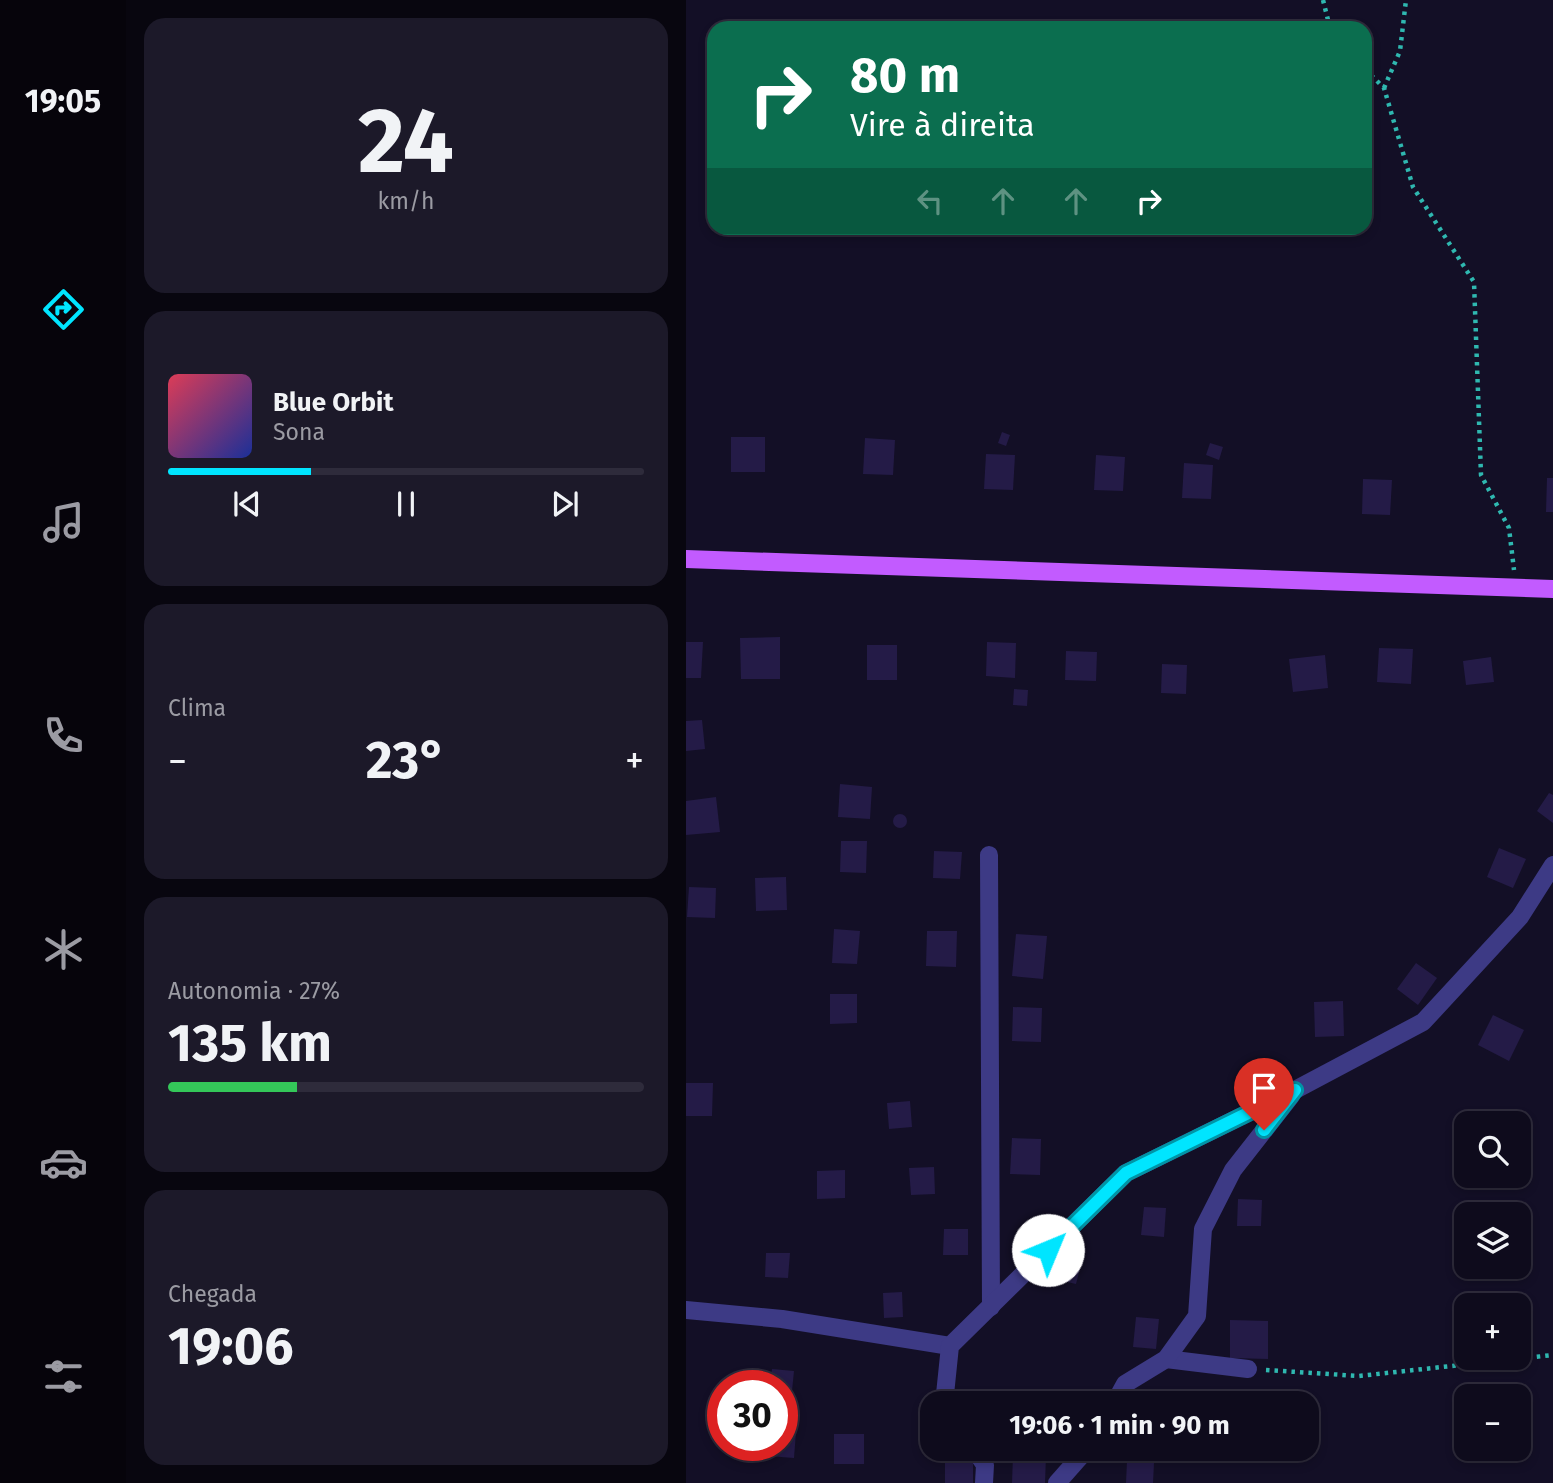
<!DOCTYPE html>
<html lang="pt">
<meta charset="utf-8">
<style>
body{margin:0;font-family:"Fira Sans",sans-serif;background:#1c1929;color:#f1f3f6;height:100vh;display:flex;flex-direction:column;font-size:26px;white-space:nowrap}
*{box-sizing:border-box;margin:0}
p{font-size:23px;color:#9b9ba3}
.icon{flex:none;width:38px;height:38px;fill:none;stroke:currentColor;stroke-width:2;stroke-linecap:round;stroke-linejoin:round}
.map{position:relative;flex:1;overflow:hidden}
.details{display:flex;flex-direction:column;gap:18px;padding:18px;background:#08060f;width:560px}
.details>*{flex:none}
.hud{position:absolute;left:21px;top:21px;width:665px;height:214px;border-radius:21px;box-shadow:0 4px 10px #0003,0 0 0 2px #2e2b3b;background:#0b6e4f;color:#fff;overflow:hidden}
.buttons{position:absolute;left:768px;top:1111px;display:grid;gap:14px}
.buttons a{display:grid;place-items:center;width:77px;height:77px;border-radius:14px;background:#0e0b1c;box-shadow:0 4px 10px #0003,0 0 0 2px #2e2b3b;font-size:35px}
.speed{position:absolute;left:21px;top:1370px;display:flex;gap:14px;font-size:35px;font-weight:700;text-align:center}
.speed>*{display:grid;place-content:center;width:91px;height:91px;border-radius:50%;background:#0e0b1c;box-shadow:0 4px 10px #0003,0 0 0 2px #2e2b3b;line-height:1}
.speed .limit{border:10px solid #d22;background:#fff;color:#111}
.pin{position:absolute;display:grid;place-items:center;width:60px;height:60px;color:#fff;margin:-72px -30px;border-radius:50% 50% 50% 0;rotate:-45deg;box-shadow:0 0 7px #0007}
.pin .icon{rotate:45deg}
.me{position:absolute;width:77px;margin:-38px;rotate:45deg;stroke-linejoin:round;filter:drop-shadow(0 0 5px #0008)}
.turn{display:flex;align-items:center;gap:24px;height:147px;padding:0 28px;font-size:32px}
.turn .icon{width:91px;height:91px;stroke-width:2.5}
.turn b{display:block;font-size:49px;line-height:60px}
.lanes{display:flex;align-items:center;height:66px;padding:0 28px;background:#0003;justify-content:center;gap:35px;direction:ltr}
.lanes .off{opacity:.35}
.big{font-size:52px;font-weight:700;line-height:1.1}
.details .card{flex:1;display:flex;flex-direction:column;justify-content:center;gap:10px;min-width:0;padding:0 24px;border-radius:21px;background:#1c1929}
.details .dial{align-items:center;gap:0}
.dial b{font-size:91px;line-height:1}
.song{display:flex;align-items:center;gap:21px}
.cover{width:84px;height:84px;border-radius:10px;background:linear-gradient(135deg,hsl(350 70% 55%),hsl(230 70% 35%))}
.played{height:7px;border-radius:4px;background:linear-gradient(90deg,#00e5ff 30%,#2e2b3b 30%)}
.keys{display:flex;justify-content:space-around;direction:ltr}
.heat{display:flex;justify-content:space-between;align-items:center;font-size:38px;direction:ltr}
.charge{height:10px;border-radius:5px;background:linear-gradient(90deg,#34c759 27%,#2e2b3b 0)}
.trip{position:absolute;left:234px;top:1391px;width:399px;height:70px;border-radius:21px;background:#0e0b1c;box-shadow:0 4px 10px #0003,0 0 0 2px #2e2b3b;font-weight:700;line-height:70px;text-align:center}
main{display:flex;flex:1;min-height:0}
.menu{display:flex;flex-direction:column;width:126px;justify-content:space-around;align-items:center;background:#06040b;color:#9b9ba3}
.menu .icon{width:49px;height:49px}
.menu .on{color:#00e5ff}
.menu b{font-size:32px;color:#f1f3f6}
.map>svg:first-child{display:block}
.building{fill:#241b47}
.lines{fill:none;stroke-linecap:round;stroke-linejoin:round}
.path{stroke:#2fb8b0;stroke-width:4.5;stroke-dasharray:3.5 5;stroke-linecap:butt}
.minor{stroke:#3d3a85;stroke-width:18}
.major{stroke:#c25bff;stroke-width:18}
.route-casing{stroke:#0095a6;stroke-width:18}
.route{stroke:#00e5ff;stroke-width:12}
</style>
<main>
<nav class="menu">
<b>19:05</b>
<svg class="icon on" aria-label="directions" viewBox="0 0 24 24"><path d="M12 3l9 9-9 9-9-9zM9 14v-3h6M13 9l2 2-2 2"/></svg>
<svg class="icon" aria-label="music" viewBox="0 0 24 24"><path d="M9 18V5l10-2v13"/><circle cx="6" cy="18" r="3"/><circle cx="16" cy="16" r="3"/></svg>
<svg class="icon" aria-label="phone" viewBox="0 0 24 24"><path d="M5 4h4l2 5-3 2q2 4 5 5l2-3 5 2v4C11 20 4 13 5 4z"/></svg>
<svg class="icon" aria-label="climate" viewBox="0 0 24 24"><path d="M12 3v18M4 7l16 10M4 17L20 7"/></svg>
<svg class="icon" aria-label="car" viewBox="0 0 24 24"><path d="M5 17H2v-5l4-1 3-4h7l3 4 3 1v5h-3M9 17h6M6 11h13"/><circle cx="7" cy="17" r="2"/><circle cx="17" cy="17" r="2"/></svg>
<svg class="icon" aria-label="filters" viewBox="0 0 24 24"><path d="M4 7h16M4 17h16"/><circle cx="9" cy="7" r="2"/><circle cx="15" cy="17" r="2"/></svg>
</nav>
<section class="details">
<div class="card dial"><b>24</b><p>km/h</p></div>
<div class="card">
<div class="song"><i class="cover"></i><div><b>Blue Orbit</b><p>Sona</p></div></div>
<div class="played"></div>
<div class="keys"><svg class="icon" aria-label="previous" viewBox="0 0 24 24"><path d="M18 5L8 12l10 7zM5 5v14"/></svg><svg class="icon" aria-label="pause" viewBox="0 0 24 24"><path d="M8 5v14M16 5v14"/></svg><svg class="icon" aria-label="next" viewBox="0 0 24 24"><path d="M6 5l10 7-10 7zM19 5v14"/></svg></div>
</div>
<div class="card"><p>Clima</p>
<div class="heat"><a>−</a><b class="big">23°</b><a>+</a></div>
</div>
<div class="card"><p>Autonomia · 27%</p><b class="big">135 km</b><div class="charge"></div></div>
<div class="card"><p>Chegada</p><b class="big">19:06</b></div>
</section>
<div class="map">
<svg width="867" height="1483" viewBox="0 0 867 1483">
<rect width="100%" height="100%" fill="#130f26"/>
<g class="building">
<path d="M316,432L324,435L320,446L312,443Z"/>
<rect x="45" y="437" width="34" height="35"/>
<path d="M179,438L209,440L207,475L177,474Z"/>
<path d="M524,443L537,447L533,460L520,455Z"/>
<path d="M300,454L329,455L327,490L298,489Z"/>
<path d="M410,455L439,457L437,491L408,490Z"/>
<path d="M498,463L527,465L525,499L496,498Z"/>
<path d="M861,478H867V512H860Z"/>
<path d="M677,479L706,480L704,515L676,514Z"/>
<path d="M94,637V679H55L54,638Z"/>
<path d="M0,642H17L15,678H0Z"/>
<path d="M301,642L330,643L329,678L300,676Z"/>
<rect x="181" y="645" width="30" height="35"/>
<path d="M693,648L727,649L725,684L691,682Z"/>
<path d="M380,651L411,652L410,681L379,680Z"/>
<path d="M639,655L642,688L607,692L603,659Z"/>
<path d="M805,657L808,682L780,685L777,661Z"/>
<path d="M476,664L501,665L500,694L475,693Z"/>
<path d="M328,689L342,690L341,706L327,705Z"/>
<path d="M16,720L19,749L0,751V721Z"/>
<path d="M154,784L186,787L184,819L152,817Z"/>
<path d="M863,793L867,795V823L851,811Z"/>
<path d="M30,797L34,832L0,835V801Z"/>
<circle cx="214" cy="821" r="7"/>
<path d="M155,841H181L180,873L154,872Z"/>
<path d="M813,848L840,859L827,888L801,877Z"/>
<path d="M248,851L276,852L274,879L247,878Z"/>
<path d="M100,877L101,910L70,911L69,878Z"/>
<path d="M3,887L30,888L29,918L1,917Z"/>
<path d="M148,929L174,931L171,964L146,963Z"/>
<path d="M241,931H271L270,967L240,966Z"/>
<path d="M330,934L361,936L357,979L326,976Z"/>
<path d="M730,963L751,978L732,1005L711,989Z"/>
<path d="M144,994H171V1023L144,1024Z"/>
<path d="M657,1001L658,1036L629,1037L628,1002Z"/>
<path d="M327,1007L356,1008L355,1042L326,1041Z"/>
<path d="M807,1015L838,1030L823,1061L792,1045Z"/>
<path d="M0,1083H27L26,1116H0Z"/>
<path d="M224,1101L226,1127L203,1129L201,1103Z"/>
<path d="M326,1138L355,1139L354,1175L324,1174Z"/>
<path d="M248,1167L249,1194L225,1195L223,1168Z"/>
<path d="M159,1170V1198L131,1199V1171Z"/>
<path d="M552,1199L576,1200L575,1226H551Z"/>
<path d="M458,1207L480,1208L478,1237L455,1235Z"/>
<path d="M258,1229H282V1255H257Z"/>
<path d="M80,1253H104L102,1278L79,1277Z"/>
<path d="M370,1255L396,1261L390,1284L364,1278Z"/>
<path d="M216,1292L217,1317L198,1318L197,1293Z"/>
<path d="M450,1317L473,1319L470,1349L447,1347Z"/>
<path d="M544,1320L582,1321V1359L544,1358Z"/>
<path d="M86,1369L108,1371L105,1401L96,1400V1386H84Z"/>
<path d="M33,1408H37V1434H32Z"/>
<path d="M96,1432H110L108,1458L82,1456L83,1446H96Z"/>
<rect x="148" y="1434" width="30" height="30"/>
<path d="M287,1452V1483H259V1453Z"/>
<path d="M327,1455L360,1456L359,1483H326Z"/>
<path d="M441,1461L468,1463L467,1483H440Z"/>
</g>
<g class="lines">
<g class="path">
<path d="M637,0L644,28"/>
<path d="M679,69L698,88L727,187L788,282L795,475L823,528L828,570"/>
<path d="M698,88L714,51L720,0"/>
<path d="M580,1370L673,1376L867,1355"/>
</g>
<g class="minor">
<path d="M303,855L305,1307"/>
<path d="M0,1310L96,1319L264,1346"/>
<path d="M480,1359L562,1369"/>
<path d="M258,1404L264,1346L440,1173L609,1090L737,1022L834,917L867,865"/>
<path d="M428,1404L439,1384L480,1359L511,1316L517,1229L547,1170L605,1096"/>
<path d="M288,1449L299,1465L298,1483"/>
<path d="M371,1483L401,1449"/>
</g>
<path class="major" d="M0,559L867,589"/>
</g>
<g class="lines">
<g class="route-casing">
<path id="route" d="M362,1250L440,1173L609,1090L578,1130"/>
</g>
<use href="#route" class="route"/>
</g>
</svg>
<div class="buttons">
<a><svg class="icon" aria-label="search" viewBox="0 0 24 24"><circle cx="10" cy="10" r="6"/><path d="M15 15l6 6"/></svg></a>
<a><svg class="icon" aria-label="layers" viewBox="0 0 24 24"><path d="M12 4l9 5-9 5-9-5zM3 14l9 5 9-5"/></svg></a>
<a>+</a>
<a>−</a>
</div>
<div class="speed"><div class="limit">30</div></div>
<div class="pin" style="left:578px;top:1130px;background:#d93025"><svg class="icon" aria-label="arrive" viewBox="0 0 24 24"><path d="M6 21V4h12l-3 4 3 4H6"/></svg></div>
<svg class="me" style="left:362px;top:1250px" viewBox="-20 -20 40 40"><circle r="19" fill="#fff"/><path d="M0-13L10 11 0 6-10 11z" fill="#00e5ff"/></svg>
<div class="trip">19:06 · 1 min · 90 m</div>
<div class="hud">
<div class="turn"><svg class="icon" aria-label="right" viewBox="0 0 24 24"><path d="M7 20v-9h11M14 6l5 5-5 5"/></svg><div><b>80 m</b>Vire à direita</div></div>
<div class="lanes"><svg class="icon off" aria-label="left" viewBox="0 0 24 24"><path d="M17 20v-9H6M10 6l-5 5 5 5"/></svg><svg class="icon off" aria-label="ahead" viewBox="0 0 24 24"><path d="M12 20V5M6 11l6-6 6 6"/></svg><svg class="icon off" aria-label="ahead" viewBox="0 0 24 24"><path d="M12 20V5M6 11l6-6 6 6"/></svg><svg class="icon" aria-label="right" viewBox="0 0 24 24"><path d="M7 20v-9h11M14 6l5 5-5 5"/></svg></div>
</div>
</div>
</main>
